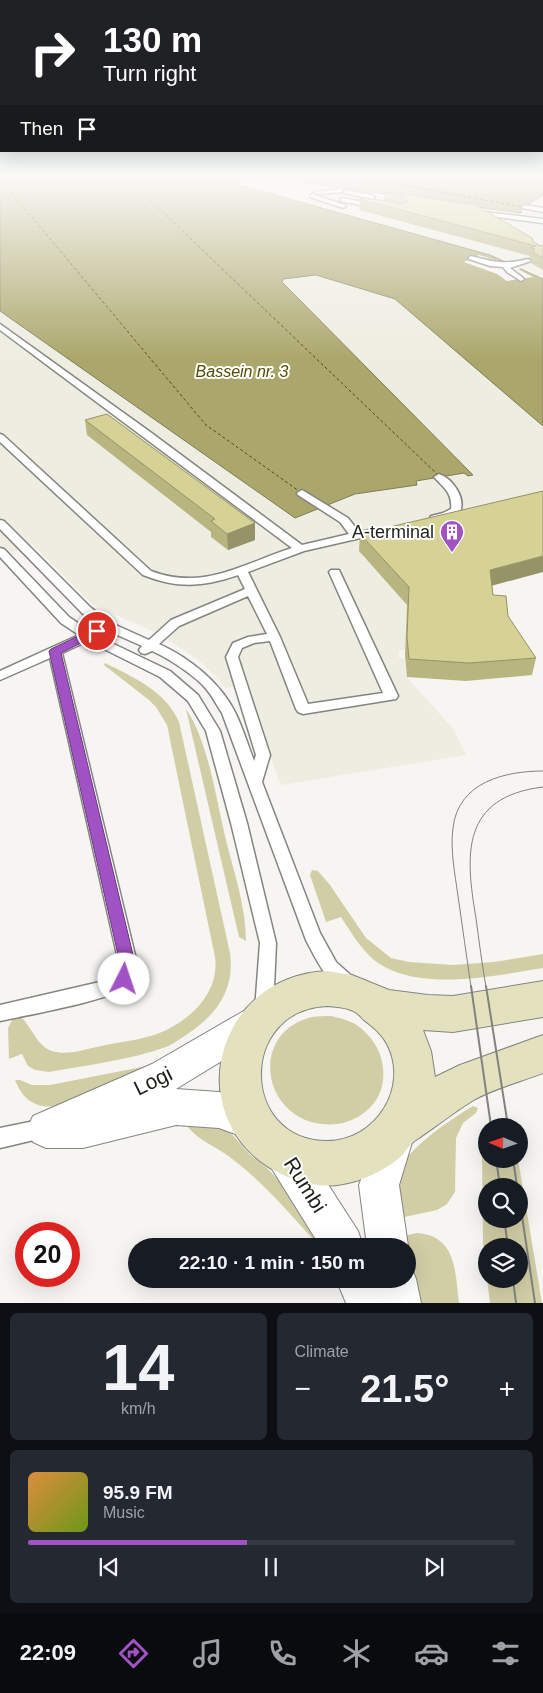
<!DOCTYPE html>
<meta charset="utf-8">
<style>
body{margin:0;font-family:Helvetica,sans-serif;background:#242831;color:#f1f3f6;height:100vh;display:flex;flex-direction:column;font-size:19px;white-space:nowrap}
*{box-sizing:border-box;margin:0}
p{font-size:16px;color:#9ea1a6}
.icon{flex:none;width:28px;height:28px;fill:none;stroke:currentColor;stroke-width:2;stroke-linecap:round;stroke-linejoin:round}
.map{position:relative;height:1303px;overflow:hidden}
.panel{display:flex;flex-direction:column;gap:10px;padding:10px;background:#0d0f14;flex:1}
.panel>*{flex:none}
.guide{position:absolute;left:0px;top:0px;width:544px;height:152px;box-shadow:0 5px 20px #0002;background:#202124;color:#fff;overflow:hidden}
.needle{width:32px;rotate:272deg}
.tools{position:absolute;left:478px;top:1118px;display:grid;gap:10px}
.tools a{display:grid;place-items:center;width:50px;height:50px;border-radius:50%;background:#171b24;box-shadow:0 5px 20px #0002;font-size:25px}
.speed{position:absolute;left:15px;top:1222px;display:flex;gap:10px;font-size:25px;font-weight:700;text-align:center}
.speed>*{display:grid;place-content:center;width:65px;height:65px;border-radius:50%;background:#171b24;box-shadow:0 5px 20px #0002;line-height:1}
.speed .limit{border:8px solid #d22;background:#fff;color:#111}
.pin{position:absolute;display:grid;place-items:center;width:42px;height:42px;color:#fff;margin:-21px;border:2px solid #fff;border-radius:50%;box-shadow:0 1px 5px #0007}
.me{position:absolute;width:55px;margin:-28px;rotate:4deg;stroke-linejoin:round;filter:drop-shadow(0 0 4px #0008)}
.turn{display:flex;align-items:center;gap:18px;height:105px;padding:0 20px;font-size:22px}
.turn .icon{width:65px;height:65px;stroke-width:2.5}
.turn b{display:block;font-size:35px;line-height:42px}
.then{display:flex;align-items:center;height:48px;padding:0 20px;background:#0003;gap:10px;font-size:19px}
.big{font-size:38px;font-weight:600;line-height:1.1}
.panel .card{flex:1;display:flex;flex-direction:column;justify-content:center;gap:8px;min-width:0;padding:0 18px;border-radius:8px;background:#242831}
.panel .dial{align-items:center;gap:0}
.dial b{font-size:65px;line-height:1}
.song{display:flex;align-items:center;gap:15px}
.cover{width:60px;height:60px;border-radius:8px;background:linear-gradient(135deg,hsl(30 70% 55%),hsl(80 70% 35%))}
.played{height:5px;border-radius:2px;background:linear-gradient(90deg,#a153c4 45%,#363941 45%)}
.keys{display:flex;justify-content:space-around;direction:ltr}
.heat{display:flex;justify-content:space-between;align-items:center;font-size:28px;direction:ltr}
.panel .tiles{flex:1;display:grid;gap:10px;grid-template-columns:1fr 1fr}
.card:last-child{grid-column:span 2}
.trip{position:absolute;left:128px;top:1238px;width:288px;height:50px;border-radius:25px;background:#171b24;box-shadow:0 5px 20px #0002;font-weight:600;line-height:50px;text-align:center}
.dock{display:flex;height:80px;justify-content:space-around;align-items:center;background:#090b0e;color:#9ea1a6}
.dock .icon{width:35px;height:35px}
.dock .active{color:#a153c4}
.dock b{font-size:22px;color:#f1f3f6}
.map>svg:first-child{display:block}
.built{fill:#edede1}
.green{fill:#d1cea6;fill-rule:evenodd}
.water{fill:#aba66b;stroke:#817d54}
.pier{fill:#f6f5f1}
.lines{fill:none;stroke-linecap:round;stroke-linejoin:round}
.ferry{stroke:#514b00;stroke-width:1;stroke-dasharray:3 2.5;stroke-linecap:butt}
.lane-casing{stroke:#848480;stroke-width:3}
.street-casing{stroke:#848480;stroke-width:2}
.secondary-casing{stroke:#848480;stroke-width:2}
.lane{fill:#fff;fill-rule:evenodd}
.street{fill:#fff;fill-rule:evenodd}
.secondary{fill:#e4e1bf;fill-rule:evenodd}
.tram-far1{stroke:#82827f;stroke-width:1}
.tram{stroke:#82827f;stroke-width:2}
.wall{fill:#b8b580}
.shaded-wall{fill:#969368}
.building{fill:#d6d295;stroke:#969368}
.route{fill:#a153c4;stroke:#69367f}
.labels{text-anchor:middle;stroke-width:4;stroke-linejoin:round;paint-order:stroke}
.far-water-label{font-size:16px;font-style:italic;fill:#514b00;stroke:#fffffe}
.poi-label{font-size:18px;fill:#1e1e1d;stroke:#fffffe;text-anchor:end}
.near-street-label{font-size:21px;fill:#1e1e1d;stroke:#fffffe}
</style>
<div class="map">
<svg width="543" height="1303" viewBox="0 0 543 1303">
<rect width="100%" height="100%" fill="#f6f5f1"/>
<g class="built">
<path d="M246,177H265L519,211L543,195V279L490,255L235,184Z"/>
<path d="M316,275L391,299H395L543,426V507L362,555L407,605L405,650H399V658L405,659L407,677L454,730L466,755L281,785L275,770L249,684L226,688L202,663L161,635L92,604L32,544L0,557V310L295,518L355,494L416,485V481L465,473L472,474L282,282L283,279Z"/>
</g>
<g class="green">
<path d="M105,663C133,677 166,691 179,722L230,953C235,989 217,1014 189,1033C181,1038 174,1044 166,1047C130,1060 87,1065 49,1072L35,1070L28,1066L22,1054L9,1059L8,1028L13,1018H22C32,1028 38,1047 52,1051C67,1056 86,1049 101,1046C120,1042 140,1040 157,1034C189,1022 220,993 215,957L167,725L156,707L149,700L104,665Z"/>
<path d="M186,709C208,741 216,798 225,836C233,870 246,905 246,941L239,937Z"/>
<path d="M312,870L318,871L330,885L366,938L391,958L409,962L453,965L494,962L543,954V968C494,976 416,993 374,960C360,948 351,932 341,917L326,922L310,875Z"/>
<path d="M331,1016C344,1019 356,1022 365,1032C388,1053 391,1093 365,1112C353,1122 337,1126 322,1124C261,1117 249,1032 312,1017C318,1016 325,1016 331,1016Z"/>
<path d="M147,1066L152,1067C135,1074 119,1082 103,1089C72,1103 32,1124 15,1080H20L32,1085H50Z"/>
<path d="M473,1106L478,1108L476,1113L463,1123L456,1138L455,1192L447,1204L437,1210L395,1219C396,1205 395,1187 399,1173C406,1148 452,1119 473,1106Z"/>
<path d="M185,1123L225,1129L231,1133L249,1154L267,1168L296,1199L329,1246H319C291,1215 264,1183 231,1158C216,1146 196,1140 185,1123Z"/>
<path d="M486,1138V1159H518L542,1303H490L487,1279H519V1246H486V1270L483,1243L482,1153ZM486,1186H519V1219H486Z"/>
<path d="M417,1233C457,1236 455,1272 459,1303H413L406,1271V1246H401L399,1237Z"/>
</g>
<g class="water">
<path d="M0,177H246L236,184L490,255L543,279V426L395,299L316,275L283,279L282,282L473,475L468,476L464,473L416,481L417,485L355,494L295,518L0,311Z"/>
<path d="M265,177H537L543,178V195C535,200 527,205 520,211L522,212L520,213Z"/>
</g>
<path class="pier" d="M479,255L502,262L508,260L524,267L518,269L533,277L507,281L497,274L464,262Z"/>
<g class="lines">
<g class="ferry">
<path d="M126,177L437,474"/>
<path d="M355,177L523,207"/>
<path d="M364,177L425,189"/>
<path d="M370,177L406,184"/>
<path d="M0,179L206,425L299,491"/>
<path d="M424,188L472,197"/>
</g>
<g class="lane-casing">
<g id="lane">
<path d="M341,189L343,192L317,194L314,192Z"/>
<path d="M346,190L372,195L375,197L372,199L344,193Z"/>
<path d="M312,194L345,205L346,206L343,208L310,197Z"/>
<path d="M342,198L376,204L379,206L376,208L340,201Z"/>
<path d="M524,205L543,208V212L522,208Z"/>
<path d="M476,211L543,219V223L474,214Z"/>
<path d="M471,256C493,262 505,265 528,259L531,261L510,268L523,278L524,279L521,281L507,272L503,267L490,266L469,259V257Z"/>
<path d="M0,324L153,434L302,545L349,534L340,522L298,495L297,493L302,490L348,518L359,532L374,529L379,532L378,534L304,551L248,572L280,637L308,704L383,693L329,572L331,570H339L398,696L396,699L303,714L298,712L296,709L270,641L254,643L242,648L238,657L270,755L262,782L320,933L336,962L354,978L357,984L354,990L348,992C327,984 316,959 306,940L222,713C217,706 213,697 207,690C196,676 168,658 152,651L145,654L141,653L139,650L142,646L106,630L97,636L170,671L198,695L220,731L247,823L276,943L273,1010L270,1016L264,1018L258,1016L255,1010L260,943L231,823L206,731L188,701L160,677L88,641L62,653L136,959C135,966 135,980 130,985C114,1000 26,1015 0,1021V1005L104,981L116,975L118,959L50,658L0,680V671L79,635L61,623L0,557V548L4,549L69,617L88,630L97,625L82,613L0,529V520L4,521L90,607L109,622L149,640L171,620L245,589L238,575C203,587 178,589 143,575L0,442V434L3,435L151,571C204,591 242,564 292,548L0,330ZM248,596L267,634L248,637L233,643L226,657L256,755L254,761C248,745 243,729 236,714C221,683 190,658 159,644L179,626Z"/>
<path d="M439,474C453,479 466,498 460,512L450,518L435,521L430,518L431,516L443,513L451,509C453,493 443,487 434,477Z"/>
<path d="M44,1119L51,1122L54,1129L51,1136L0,1148V1128Z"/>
</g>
</g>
<g class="street-casing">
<g id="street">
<path d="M254,1007L266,1012L271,1023L266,1034L176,1089L219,1092L265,1108L271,1121L265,1134L252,1140L219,1128L176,1125L83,1148H46L33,1142L27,1129L33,1116L152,1064L242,1012Z"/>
<path d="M394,1120L407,1126L413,1139L399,1185L408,1246L406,1249V1246H367L359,1185L381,1126Z"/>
<path d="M286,1136L300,1141L358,1231L363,1246H320L272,1169L267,1155L272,1141Z"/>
<path d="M406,1263L410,1264L416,1279L421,1303H346L336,1279H406Z"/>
</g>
</g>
<g class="secondary-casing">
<path id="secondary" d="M327,971L352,975L389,990L428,995L453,996L543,981V1017L453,1032L423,1030L431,1051L435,1077L460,1065L543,1035V1073C522,1081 490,1090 472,1101C453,1113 435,1127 416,1140C409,1144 405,1154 398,1159C383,1171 362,1181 343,1184C324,1188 306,1184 288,1177C178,1131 208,977 327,971ZM327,1006C338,1007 350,1007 359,1015C361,1016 362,1019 364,1020C373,1027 381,1033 387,1044C410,1088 375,1141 327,1141C240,1141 238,1010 327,1006Z"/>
</g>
<use href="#lane" class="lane"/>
<use href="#street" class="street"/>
<use href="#secondary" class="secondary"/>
<g class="tram-far1">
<path d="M471,987C467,957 462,926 458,896C455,874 450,850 453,828C458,782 505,771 543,771"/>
<path d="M486,987C482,964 479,941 476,918C465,854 461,797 543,787"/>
</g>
<g class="tram">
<path d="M471,986L491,1126"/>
<path d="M486,986L508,1126"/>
<path d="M496,1159L500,1186"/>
<path d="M513,1159L517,1186"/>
<path d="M519,1196L535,1303"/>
<path d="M504,1219L508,1246"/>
<path d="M513,1279L516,1303"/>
</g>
</g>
<g class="wall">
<path d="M385,193L476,205L533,242L538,246L543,245V270L531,263L532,260L529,258L530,256L359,210L360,199L384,201Z"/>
<path d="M85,420L255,523V540L228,550L211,537V532L87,435Z"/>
<path d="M360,534L492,585L493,595L536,658L532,675L466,681L407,677L405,655L407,605L359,551Z"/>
</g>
<g class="shaded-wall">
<path d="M255,523V540L228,550L227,534Z"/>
<path d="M543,556V572L487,587L490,570Z"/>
</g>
<g class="building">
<path d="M388,192L476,205L532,238L533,242L538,244L537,246L543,245V258L533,252L535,249L531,247L536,246L360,199L367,198L402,204L408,201L403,196L385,193Z"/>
<path d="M107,414L255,523L227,534L211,521L215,519L85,420Z"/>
<path d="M543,491V556L490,570L493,595L506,596L508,616L536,658L469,663L409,659L407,637L409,587L360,534Z"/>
</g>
<linearGradient id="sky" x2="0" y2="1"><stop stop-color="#8faeb6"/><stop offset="0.49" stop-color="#fbfaf9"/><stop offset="1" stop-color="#fbfaf9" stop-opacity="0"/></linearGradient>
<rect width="543" height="360" fill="url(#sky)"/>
<path class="route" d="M97,627L101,628L102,631L101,633L61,653L134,959L129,984L124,986L118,984L116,979L119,959L49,651L51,649Z"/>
<defs>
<g id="building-pin" transform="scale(1.25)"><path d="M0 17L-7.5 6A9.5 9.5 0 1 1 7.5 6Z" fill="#a153c4" stroke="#fffffe"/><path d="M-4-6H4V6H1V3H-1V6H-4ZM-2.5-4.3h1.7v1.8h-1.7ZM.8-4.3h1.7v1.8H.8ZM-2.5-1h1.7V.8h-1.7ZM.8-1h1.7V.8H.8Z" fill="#fff"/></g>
</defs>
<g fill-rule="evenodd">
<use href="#building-pin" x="452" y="532"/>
</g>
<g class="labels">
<g class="far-water-label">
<text x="242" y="377">Bassein nr. 3</text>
</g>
<g class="poi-label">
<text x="434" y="538">A-terminal</text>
</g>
<g class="near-street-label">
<text transform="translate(153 1081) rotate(-26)" y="7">Logi</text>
<text transform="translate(305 1185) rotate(58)" y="7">Rumbi</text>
</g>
</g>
</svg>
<div class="tools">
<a><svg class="needle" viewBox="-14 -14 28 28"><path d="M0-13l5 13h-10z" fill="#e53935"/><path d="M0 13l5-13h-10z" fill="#9ea1a6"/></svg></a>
<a><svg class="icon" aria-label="search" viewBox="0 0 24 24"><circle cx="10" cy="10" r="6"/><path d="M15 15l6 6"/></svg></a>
<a><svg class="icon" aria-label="layers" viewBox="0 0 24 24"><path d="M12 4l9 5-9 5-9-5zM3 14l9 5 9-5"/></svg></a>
</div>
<div class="speed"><div class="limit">20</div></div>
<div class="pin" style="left:97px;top:631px;background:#d93025"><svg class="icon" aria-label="arrive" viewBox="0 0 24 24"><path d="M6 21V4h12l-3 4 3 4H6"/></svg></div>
<svg class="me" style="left:124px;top:979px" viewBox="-20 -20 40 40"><circle r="19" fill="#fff"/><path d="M0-13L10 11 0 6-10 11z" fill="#a153c4"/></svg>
<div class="trip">22:10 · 1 min · 150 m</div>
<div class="guide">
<div class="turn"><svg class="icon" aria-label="right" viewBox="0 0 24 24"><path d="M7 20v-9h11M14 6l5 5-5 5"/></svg><div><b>130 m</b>Turn right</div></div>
<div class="then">Then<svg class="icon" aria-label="arrive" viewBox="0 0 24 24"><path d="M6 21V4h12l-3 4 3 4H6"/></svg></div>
</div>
</div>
<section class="panel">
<div class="tiles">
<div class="card dial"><b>14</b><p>km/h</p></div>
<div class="card"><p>Climate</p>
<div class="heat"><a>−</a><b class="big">21.5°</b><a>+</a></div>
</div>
<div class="card">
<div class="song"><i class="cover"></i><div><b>95.9 FM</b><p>Music</p></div></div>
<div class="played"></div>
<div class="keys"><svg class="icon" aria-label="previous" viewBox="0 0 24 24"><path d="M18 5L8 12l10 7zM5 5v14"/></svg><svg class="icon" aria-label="pause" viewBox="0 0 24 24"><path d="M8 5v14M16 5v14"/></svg><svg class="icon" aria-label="next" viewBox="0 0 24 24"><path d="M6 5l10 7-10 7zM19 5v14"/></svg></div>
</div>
</div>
</section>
<nav class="dock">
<b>22:09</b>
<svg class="icon active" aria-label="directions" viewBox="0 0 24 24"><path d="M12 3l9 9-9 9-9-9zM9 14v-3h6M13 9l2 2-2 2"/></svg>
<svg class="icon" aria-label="music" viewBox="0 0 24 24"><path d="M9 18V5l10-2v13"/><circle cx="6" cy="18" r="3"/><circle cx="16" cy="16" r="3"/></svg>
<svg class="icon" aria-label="phone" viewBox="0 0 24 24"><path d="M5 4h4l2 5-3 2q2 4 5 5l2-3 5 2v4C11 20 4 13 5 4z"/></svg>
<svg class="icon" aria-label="climate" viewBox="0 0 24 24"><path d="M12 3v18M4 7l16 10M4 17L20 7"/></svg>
<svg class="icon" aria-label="car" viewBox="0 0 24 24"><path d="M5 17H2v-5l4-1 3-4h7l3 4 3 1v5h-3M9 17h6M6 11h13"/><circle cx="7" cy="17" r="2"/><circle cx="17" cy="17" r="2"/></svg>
<svg class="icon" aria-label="filters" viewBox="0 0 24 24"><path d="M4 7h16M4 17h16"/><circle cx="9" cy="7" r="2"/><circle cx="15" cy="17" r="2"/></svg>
</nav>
